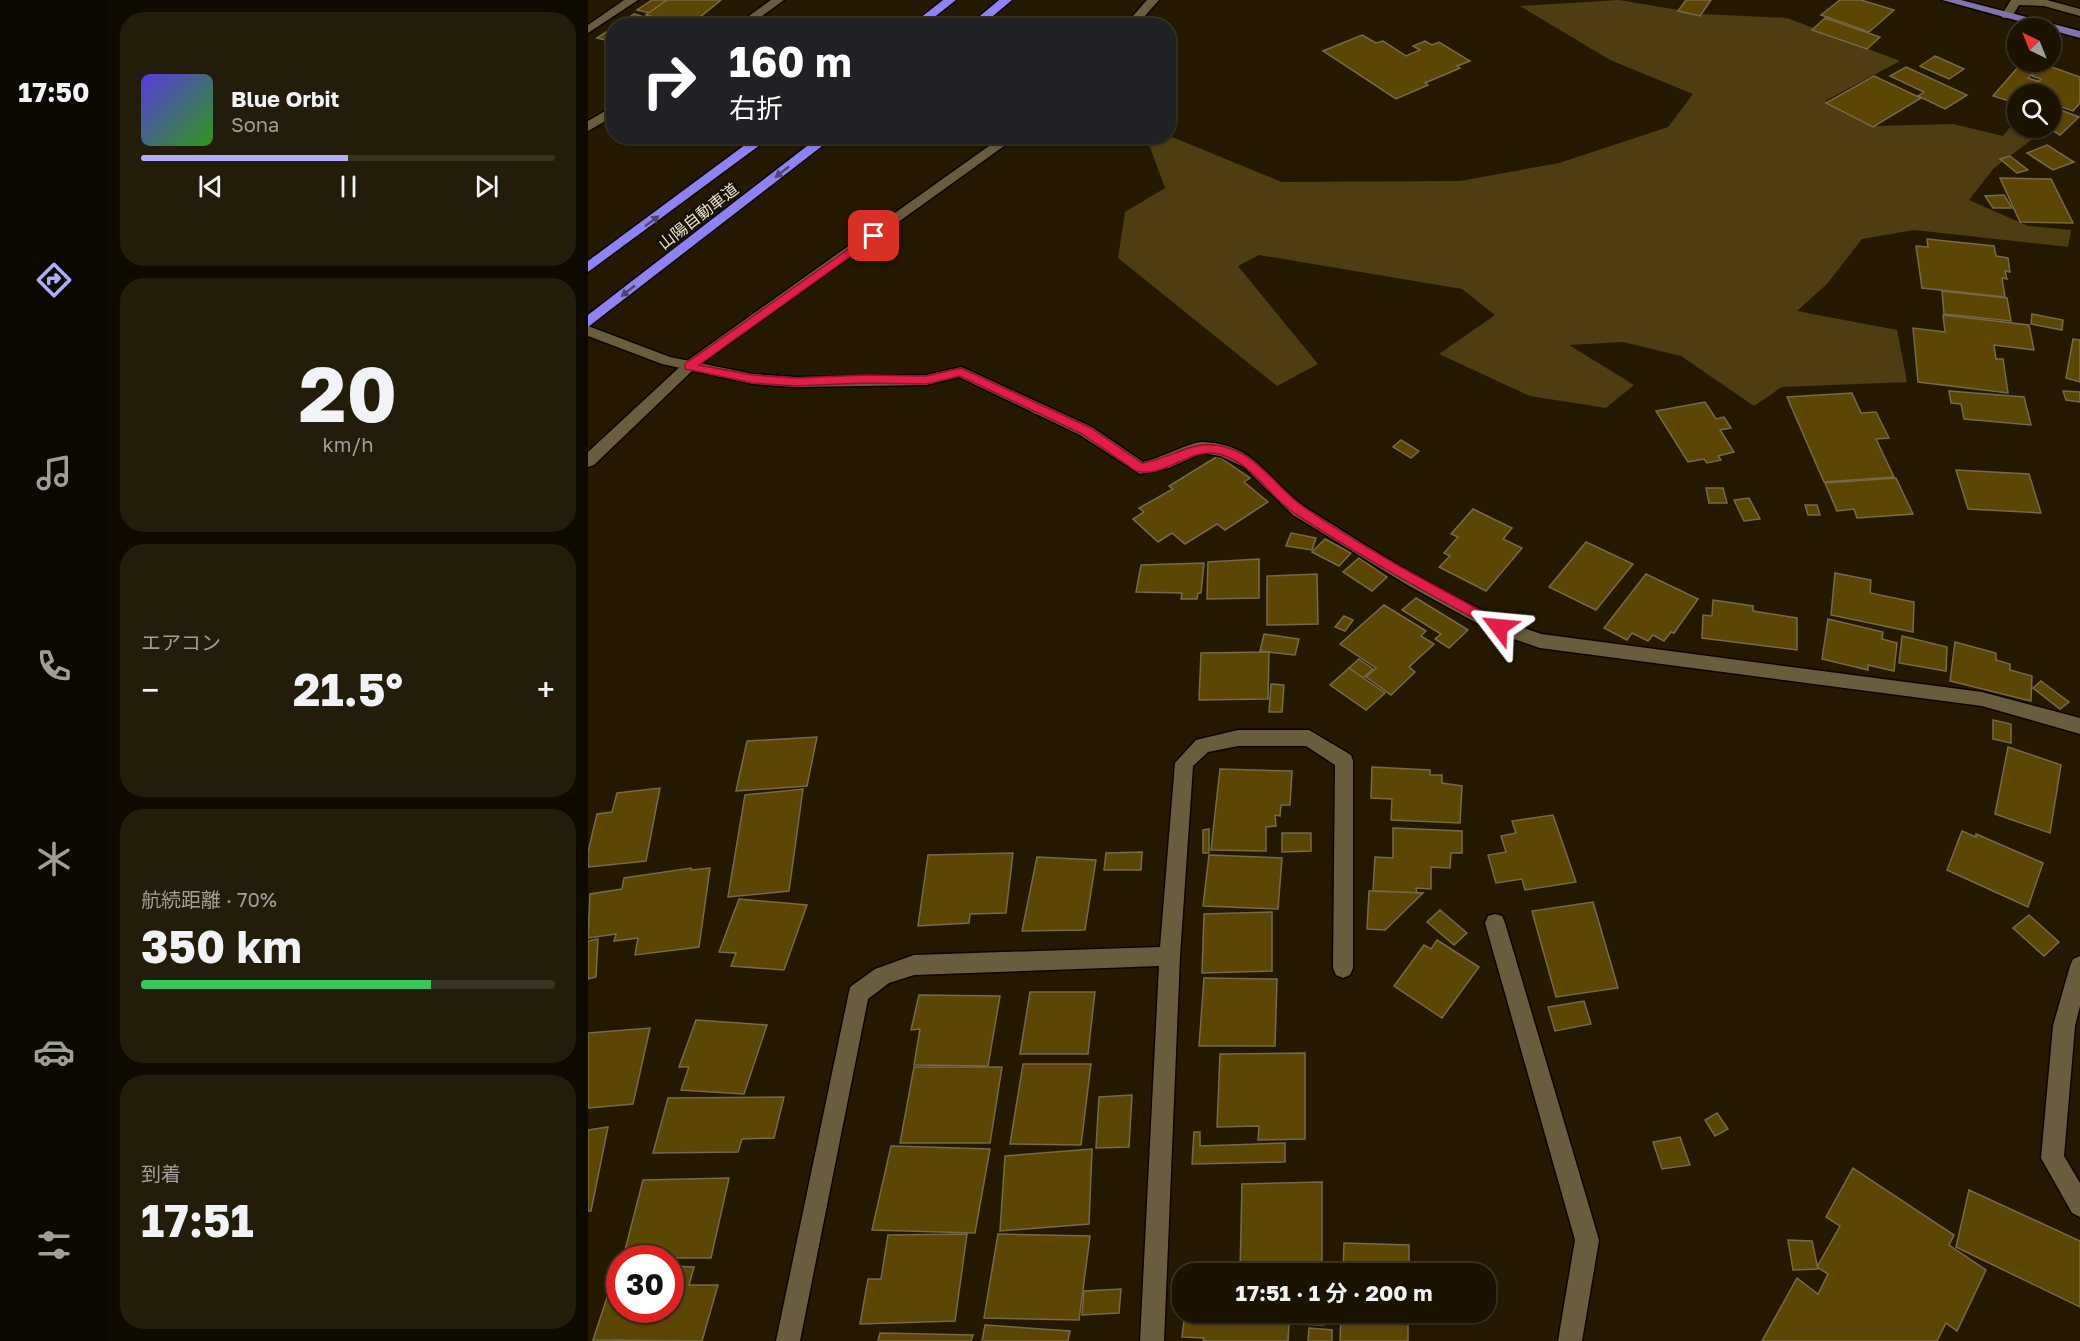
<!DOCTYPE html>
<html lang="ja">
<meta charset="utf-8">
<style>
body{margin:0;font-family:"Golos Text","Noto Sans JP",sans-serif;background:#241c0a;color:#f1f3f6;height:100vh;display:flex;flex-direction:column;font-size:22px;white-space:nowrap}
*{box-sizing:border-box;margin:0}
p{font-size:20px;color:#a09e99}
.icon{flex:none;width:33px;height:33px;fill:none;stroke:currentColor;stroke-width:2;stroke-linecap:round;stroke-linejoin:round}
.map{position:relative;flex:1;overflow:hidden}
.sheet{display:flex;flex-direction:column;gap:12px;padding:12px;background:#0f0a00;width:480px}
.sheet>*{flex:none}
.top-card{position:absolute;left:18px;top:18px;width:570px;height:126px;border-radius:24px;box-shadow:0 2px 4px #0004,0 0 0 2px #393222;background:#202124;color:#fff;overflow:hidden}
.needle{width:39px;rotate:317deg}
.buttons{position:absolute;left:1419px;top:18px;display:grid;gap:12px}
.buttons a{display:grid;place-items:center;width:54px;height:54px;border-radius:50%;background:#1b1300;box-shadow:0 2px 4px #0004,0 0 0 2px #393222;font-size:30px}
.speed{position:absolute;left:18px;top:1245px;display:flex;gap:12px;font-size:30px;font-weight:700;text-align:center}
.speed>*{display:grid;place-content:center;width:78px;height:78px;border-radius:50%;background:#1b1300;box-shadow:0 2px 4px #0004,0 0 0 2px #393222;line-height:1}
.speed .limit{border:9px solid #d22;background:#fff;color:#111}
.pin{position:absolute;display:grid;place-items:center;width:51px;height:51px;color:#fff;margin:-26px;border-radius:12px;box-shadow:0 3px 9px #0006}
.me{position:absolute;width:66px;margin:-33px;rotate:299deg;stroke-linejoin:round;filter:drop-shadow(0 0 4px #0008)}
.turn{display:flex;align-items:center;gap:21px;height:126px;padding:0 24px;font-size:27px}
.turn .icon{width:78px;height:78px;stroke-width:2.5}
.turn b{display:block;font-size:42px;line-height:51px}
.big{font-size:45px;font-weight:700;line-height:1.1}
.sheet .tile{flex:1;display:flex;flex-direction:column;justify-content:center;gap:9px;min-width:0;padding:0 21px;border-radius:24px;background:#241c0a}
.sheet .dial{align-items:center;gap:0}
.dial b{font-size:78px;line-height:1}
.song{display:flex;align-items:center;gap:18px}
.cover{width:72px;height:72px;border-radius:9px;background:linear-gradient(135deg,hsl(250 70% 55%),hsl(110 70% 35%))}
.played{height:6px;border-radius:3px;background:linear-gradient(90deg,#b1adfa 50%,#393222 50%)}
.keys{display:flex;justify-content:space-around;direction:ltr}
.heat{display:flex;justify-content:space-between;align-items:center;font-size:33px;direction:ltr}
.charge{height:9px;border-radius:4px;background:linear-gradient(90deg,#34c759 70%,#393222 0)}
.trip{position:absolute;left:584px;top:1263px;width:324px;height:60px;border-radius:24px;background:#1b1300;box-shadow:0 2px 4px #0004,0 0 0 2px #393222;font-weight:700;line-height:60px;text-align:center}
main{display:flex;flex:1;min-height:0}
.tabs{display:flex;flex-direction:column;width:108px;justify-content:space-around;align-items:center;background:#0b0800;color:#a09e99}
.tabs .icon{width:42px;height:42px}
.tabs .selected{color:#b1adfa}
.tabs b{font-size:27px;color:#f1f3f6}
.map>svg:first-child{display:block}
.green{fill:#4d3d11}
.building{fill:#5b4604;stroke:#776a4a;stroke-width:1.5}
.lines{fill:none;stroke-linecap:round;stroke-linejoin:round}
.minor-casing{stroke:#0d0400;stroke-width:3}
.tertiary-casing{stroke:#0d0400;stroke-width:3}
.primary-casing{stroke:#0d0400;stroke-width:3}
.motorway-casing{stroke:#0d0400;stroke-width:3}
.minor{fill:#695d3d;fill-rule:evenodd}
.tertiary{fill:#695d3d;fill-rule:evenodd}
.primary{fill:#8073ab;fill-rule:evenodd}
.motorway{fill:#8f82f4;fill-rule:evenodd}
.oneway{fill:#4e446e}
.route{fill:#e11d48;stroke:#92132f;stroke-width:1.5}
.labels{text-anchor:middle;stroke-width:6;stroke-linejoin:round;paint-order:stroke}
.far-street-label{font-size:16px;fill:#e8e1cf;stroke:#191100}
</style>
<main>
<nav class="tabs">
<b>17:50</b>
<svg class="icon selected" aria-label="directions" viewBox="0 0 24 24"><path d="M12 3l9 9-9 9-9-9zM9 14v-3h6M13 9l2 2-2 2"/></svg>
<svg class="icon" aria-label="music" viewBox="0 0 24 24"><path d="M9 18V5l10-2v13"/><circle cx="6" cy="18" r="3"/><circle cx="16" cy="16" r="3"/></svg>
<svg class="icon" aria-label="phone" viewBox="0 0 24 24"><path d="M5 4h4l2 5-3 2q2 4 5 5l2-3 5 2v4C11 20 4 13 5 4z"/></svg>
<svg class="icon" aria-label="climate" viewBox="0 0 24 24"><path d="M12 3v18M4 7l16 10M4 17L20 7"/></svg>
<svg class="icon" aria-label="car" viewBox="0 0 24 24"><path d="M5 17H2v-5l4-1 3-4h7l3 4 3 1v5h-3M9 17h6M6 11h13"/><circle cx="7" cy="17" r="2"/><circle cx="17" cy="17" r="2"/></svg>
<svg class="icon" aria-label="filters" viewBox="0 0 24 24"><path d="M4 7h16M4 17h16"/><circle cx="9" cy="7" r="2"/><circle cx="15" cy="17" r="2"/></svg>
</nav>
<section class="sheet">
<div class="tile">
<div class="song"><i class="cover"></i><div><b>Blue Orbit</b><p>Sona</p></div></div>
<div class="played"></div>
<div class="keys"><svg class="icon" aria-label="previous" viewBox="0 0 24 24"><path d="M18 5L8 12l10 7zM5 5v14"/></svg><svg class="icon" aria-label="pause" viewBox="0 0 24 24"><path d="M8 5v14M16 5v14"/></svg><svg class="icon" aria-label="next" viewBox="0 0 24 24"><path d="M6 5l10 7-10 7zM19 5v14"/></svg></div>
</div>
<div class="tile dial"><b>20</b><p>km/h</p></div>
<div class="tile"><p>エアコン</p>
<div class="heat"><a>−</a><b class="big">21.5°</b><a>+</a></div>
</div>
<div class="tile"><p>航続距離 · 70%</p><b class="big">350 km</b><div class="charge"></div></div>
<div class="tile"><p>到着</p><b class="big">17:51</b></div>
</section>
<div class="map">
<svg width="1492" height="1341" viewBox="0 0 1492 1341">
<rect width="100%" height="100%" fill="#241900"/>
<path class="green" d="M1031,0L1114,14L1199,18L1312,61L1237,101L1290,126L1365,124L1415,136L1429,119L1430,128H1445L1454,132L1406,168L1381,200L1440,226L1483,230L1480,247L1326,230L1274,239L1239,284L1209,311L1309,330L1319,382L1194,387L1166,406L1093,356L1035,342L981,345L1046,385L1018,408L942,396L851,354L907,315L874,289L671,255L650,266L730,364L689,386L530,258L537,212L577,188L559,139L584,137L694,182L872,181L971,163L1080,127L1105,94L1022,60L932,6Z"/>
<g class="building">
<path d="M64,0H79L61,13L49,10Z"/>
<path d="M79,0H133L101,26L58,15Z"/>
<path d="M1098,0H1123L1112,16L1090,11Z"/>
<path d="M1252,0H1273L1306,10L1281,32L1233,15Z"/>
<path d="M46,14L88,26H28Z"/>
<path d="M1237,18L1292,37L1279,49L1224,30Z"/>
<path d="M26,27V42L9,38Z"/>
<path d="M774,35L788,43L795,41L818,56L832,50L825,46L837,41L844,45L851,42L882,61L869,66L872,68L837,83L840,85L808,99L735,51Z"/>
<path d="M1347,56L1376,69L1361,79L1332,66Z"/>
<path d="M1455,64L1492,77V103L1485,111L1462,103V94H1439L1453,79L1444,76Z"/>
<path d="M1431,66L1446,71L1440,78L1450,81L1438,94H1430V104L1405,96Z"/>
<path d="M1318,67L1379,95L1357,109L1330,96L1336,92L1302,76Z"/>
<path d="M1286,76L1333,98L1285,127L1238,103Z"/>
<path d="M1462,106L1491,117L1472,135L1460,128H1462Z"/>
<path d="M1459,145L1486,162L1465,170L1439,153Z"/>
<path d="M1422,156L1440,170L1429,173L1412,159Z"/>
<path d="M1412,178L1463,179L1485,223L1432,222Z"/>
<path d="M1416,195L1424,208H1405L1397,196Z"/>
<path d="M1339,239L1406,246L1408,256L1420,258L1422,272L1417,271L1419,279L1414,278L1417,297L1334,288L1328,246L1340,247Z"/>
<path d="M1354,291L1419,298L1423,321L1356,314Z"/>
<path d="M1444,314L1475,320L1474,330L1443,324Z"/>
<path d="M1355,315L1441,325L1446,350L1406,345L1408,359H1415L1420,393L1330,382L1325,328L1357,332Z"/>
<path d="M1485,339L1492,340V382L1478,378Z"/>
<path d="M1361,391L1436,397L1443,425L1376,419L1373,404L1363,403Z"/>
<path d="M1475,391L1492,392V402L1478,400Z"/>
<path d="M1264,393L1273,413L1288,412L1301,438L1288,439L1306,477L1236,482L1199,397Z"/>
<path d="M1117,402L1128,419L1136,417L1143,428L1132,430L1146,452L1130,456L1133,460L1119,463L1116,459L1100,462L1068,411Z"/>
<path d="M813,440L831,451L823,458L805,447Z"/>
<path d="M630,456L662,478L656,482L680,502L637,530L629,524L597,544L584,533L570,542L545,519L556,512L551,508L585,489L581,486Z"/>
<path d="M1368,470L1441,474L1453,513L1380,509Z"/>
<path d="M1308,478L1325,514L1269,518L1266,509L1249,511L1237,483Z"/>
<path d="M1118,488H1135L1139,503H1121Z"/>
<path d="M1161,498L1172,519L1156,521L1146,500Z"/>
<path d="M1217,505H1229L1232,515H1220Z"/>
<path d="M885,509L924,528L915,539L934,548L898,591L851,567L862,556L856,553L870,537L863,534Z"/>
<path d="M703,533L728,538L724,550L698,546Z"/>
<path d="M737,539L763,553L751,566L724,552Z"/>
<path d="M998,542L1045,564L1008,610L961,587Z"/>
<path d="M771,558L799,577L784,591L755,572Z"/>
<path d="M671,559V598L619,599L620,562Z"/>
<path d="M616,563L613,593H610L609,599H593L594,593L548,592L553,565Z"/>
<path d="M1247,573L1283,580L1282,593L1326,602L1325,632L1243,615Z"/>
<path d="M729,574L730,624L679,625V576Z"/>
<path d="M1058,574L1110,599L1086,633L1083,632L1076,641L1065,635L1060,641L1044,633L1039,640L1016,628Z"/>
<path d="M828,598L880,630L861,648L847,639L853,634L814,610Z"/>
<path d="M1125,600L1165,606V611L1209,618V650L1114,638L1115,615L1124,616Z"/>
<path d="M796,605L838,631L833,636L846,644L821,667L827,672L803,695L778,677L788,668L752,644Z"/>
<path d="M756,616L765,620L757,631L747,627Z"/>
<path d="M1240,619L1295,632L1294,639L1309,643L1306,671L1280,665V670L1234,659Z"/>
<path d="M676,634L711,639L707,655L672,651Z"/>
<path d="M1314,636L1359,647L1358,671L1311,663Z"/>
<path d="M1367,642L1408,653V660L1422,664V670L1444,676L1443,701L1362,681Z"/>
<path d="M681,652L680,699L611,700L613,653Z"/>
<path d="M771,659L785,669L775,678L761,668Z"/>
<path d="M761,668L797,693L778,710L742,685Z"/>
<path d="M1453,681L1481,702L1472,709L1445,688Z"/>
<path d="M683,684L696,685L694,712H681Z"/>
<path d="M1405,720L1423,724V743L1405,739Z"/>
<path d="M229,737L219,786L148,791L159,741Z"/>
<path d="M1420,747L1473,765L1462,833L1407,814Z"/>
<path d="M784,767L842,770V775H854V783L874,786L872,823L803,820L804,799L783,798Z"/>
<path d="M632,769L704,771L702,805H693L692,816L687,815L688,826L678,827V851L623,850Z"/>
<path d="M72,788L58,861L0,867V852L9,814L24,812L29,793Z"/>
<path d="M215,789L201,891L140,897L157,795Z"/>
<path d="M965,815L988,882L937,890L934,879L908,883L900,855L918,852L913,836L928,833L924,821Z"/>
<path d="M805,828L874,831V853H863L862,868L843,867V889L828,888L829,893L785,891L787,857L805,858Z"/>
<path d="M621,829V853H615V830Z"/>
<path d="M1374,831L1388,837V834L1455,863L1440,907L1359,870Z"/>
<path d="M694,833H723V851L694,852Z"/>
<path d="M554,852L553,870H516L518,853Z"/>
<path d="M425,853L418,913L382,914L381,923L330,926L340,855Z"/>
<path d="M621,855L694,858L690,909L615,906Z"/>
<path d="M449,857L508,860L497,930L434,931Z"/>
<path d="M103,868V870L122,868L111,947L47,955L50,938L26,941L28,934L0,938L2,894L34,889L36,878Z"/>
<path d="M781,891H785L835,893L797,930L779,929Z"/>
<path d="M151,899L219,905L196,970L143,966L148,953L131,952Z"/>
<path d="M1005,902L1030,988L968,997L944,911Z"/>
<path d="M852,910L879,933L866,945L839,922Z"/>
<path d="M684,912V971L614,973L616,914Z"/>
<path d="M1441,915L1471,942L1456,956L1425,928Z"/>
<path d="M10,939L8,977L0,979V941Z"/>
<path d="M849,940L891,967L854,1018L806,986L836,945L843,949Z"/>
<path d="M616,978L689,979L687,1046H611Z"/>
<path d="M442,992H507L500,1054H432Z"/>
<path d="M331,995L412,996L400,1066L326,1065L332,1029L323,1030Z"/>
<path d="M996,1001L1003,1024L967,1031L960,1007Z"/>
<path d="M108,1020L179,1025L156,1094L93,1090L101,1067H91Z"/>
<path d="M62,1028L45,1104L0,1108V1033Z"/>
<path d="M717,1053V1139L670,1140L671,1126L629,1127L632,1054Z"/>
<path d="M435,1064H503L493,1145L422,1144Z"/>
<path d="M326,1067H414L402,1143H312Z"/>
<path d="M544,1095L541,1147L508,1148L511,1097Z"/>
<path d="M196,1097L186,1138L154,1139L150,1152L65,1153L80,1098Z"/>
<path d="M1129,1113L1140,1129L1127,1136L1117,1120Z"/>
<path d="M20,1127L3,1211H0V1130Z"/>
<path d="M606,1132H612V1146L697,1143V1162L604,1164Z"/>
<path d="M1092,1137L1102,1165L1074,1169L1065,1142Z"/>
<path d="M303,1146L402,1149L387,1233L284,1230Z"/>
<path d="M504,1149L501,1224L412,1231L417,1156Z"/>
<path d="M1265,1168L1366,1235L1361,1245L1398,1270L1369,1331L1358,1323L1349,1341H1174L1209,1278L1230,1294L1240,1274L1229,1267L1252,1226L1238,1217Z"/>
<path d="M141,1178L123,1258H35L55,1180Z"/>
<path d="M734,1182V1274H652L654,1184Z"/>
<path d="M1381,1190L1492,1241V1307L1368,1247Z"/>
<path d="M379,1234L367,1321L272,1324L280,1279H293L300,1235Z"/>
<path d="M410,1234L502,1236L491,1320L396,1318Z"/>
<path d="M1200,1240L1224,1241L1230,1269L1205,1270Z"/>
<path d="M756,1243L821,1245V1274H755Z"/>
<path d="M30,1264L32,1310H82V1266L106,1267L101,1285H130L114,1341L5,1340Z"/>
<path d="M533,1289L531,1313L494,1315L496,1291Z"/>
<path d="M597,1312H737L736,1325L701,1324L700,1341H615L616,1338L594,1337Z"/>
<path d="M753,1312H820V1341H752Z"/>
<path d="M397,1325L482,1331L480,1341H394Z"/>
<path d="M721,1328L744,1330V1341H720Z"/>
<path d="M292,1333L385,1335L383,1341H290Z"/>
</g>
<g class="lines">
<g class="minor-casing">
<g id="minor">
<path d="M36,0H50L0,33V25Z"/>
<path d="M1423,0H1459L1492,9V16L1456,6L1431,5L1423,18H1415L1413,16Z"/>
<path d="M0,326L82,357L165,374L208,377L338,375L373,367L378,369L504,427L555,462C571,459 604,441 615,442C670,444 681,484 720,509C791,554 872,607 953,634L1394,692L1492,718V734L1394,706L952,648L905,632L821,586L705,515L656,467L632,456L614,453L581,468L552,474L492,435L371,377L338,385L208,387L165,384L74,364L0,336Z"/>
<path d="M650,730H721L763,755L765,761V968L762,975L755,978L748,975L745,968L747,765L718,746H650L620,752L605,766L592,956L576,1341H552L571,966L326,975L301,983L280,999L212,1341H188L262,987L287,969L326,955L572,947L587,763L608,740Z"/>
<path d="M907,914L914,916L917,923L1011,1240L994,1341H970L987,1240L897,923L900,916Z"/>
<path d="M1492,956V1006L1487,1026L1476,1156L1492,1183V1217L1484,1213L1453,1158L1465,1026L1482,966L1485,959Z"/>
</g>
</g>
<g class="tertiary-casing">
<g id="tertiary">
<path d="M183,0H196L160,26H147Z"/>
<path d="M559,0H571L548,26H536Z"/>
<path d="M26,106V116L0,131V121Z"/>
<path d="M415,136H430L106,369L6,465L0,467V452L96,363Z"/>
</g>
</g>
<g class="primary-casing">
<path id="primary" d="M1354,0H1373L1492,31V38Z"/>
</g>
<g class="motorway-casing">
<g id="motorway">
<path d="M355,0H368L335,26H322Z"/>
<path d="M411,0H424L393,26H380Z"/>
<path d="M169,136H184L0,272V261Z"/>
<path d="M232,136H247L0,327V315Z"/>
</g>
</g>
<use href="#minor" class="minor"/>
<use href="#tertiary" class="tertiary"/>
<use href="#primary" class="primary"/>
<use href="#motorway" class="motorway"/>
</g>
<defs><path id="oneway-solid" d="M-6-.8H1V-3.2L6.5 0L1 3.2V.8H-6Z" transform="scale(1.5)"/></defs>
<g class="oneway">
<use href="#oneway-solid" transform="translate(194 172) rotate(142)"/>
<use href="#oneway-solid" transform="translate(64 221) rotate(-37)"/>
<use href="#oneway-solid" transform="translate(40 291) rotate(142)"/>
</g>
<path class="route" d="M282,234L291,236L111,365L165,375L208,378L277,375L338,376L373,368L503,428L554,463C586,458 601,440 633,446C670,453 688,488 717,508C780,551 849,587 916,623V630H907C840,593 773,557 709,515C681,497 665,463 631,454C601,447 577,479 548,471L494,434L372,376L338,384L277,383L208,386L165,383L97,369V364Z"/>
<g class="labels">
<g class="far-street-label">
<text transform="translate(110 216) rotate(-38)" y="6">山陽自動車道</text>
</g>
</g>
</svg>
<div class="buttons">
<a><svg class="needle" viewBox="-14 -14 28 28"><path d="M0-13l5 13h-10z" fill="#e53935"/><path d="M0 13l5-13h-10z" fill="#a09e99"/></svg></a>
<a><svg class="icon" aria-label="search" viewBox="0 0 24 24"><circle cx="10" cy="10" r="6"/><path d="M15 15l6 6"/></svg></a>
</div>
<div class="speed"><div class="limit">30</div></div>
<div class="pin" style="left:286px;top:236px;background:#d93025"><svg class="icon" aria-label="arrive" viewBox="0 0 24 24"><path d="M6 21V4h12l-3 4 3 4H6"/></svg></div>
<svg class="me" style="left:911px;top:627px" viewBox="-20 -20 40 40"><path d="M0-17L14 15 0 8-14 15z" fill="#e11d48" stroke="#fff" stroke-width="4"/></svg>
<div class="trip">17:51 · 1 分 · 200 m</div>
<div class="top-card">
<div class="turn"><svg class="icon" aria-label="right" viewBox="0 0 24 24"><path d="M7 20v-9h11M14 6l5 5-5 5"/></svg><div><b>160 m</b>右折</div></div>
</div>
</div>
</main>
